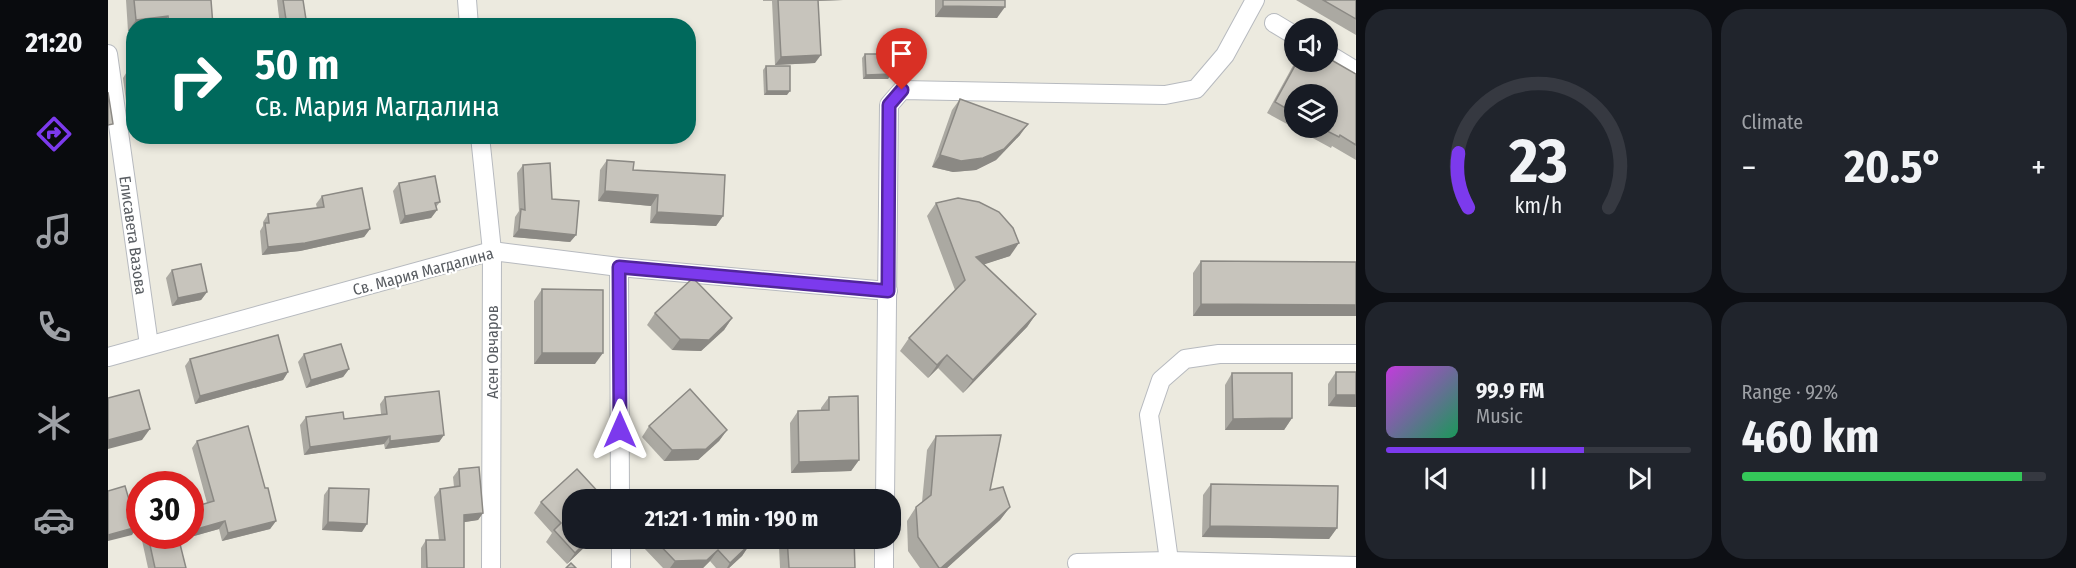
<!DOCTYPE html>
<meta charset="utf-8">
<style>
body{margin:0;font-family:"Fira Sans Condensed",sans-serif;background:#20242c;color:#f1f3f6;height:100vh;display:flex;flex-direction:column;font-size:22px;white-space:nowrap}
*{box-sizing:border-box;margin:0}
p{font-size:20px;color:#9ea1a6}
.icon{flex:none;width:33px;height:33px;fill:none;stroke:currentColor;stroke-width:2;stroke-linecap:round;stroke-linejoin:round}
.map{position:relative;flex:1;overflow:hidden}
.details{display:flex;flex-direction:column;gap:9px;padding:9px;background:#0d0f14;width:720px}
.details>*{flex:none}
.top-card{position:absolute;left:18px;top:18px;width:570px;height:126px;border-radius:24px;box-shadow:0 3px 9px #0003;background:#00695c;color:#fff;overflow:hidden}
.buttons{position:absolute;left:1176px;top:18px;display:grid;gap:12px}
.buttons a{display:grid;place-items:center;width:54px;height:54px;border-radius:50%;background:#171b24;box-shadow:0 3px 9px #0003;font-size:30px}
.speed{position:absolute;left:18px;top:471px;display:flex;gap:12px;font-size:30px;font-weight:700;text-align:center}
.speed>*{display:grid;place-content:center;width:78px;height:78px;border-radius:50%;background:#171b24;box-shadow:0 3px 9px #0003;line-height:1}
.speed .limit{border:9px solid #d22;background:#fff;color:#111}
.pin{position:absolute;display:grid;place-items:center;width:51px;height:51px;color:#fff;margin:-62px -26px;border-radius:50% 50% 50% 0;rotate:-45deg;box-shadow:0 0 6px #0007}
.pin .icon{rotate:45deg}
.me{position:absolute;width:66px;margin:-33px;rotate:0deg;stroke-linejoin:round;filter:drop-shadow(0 0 4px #0008)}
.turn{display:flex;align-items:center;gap:21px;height:126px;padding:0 30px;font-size:27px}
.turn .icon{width:78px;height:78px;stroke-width:2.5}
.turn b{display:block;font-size:42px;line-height:51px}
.big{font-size:45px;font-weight:700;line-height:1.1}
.details .card{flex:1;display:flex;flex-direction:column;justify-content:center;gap:9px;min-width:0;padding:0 21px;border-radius:24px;background:#20242c}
.details .dial{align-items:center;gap:0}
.dial svg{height:156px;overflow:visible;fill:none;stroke:#363941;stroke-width:7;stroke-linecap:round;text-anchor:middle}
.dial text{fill:#f1f3f6;stroke:none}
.song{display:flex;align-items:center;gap:18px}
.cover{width:72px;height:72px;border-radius:9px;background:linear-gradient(135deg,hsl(290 70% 55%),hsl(150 70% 35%))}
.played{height:6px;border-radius:3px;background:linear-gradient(90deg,#7c3aed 65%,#363941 65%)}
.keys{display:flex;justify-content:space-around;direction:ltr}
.heat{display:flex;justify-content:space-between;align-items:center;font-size:33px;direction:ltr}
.charge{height:9px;border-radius:4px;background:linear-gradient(90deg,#34c759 92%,#363941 0)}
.details .tiles{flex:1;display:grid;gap:9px;grid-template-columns:repeat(2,1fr)}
.trip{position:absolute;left:454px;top:489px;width:339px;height:60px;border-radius:24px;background:#171b24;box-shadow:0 3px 9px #0003;font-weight:700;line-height:60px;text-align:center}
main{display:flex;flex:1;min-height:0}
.tabs{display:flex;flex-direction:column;width:108px;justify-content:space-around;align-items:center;background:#090b0e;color:#9ea1a6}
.tabs .icon{width:42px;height:42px}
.tabs .active{color:#7c3aed}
.tabs b{font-size:27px;color:#f1f3f6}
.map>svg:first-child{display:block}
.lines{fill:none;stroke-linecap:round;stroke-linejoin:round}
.minor-casing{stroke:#b7babf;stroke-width:20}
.minor{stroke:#fff;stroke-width:18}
.wall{fill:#aba9a2;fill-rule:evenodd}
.shaded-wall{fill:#8b8984}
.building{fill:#c7c4bc;stroke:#8b8984;stroke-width:1.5}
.route-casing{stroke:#51269a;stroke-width:15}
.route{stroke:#7c3aed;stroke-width:10}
.labels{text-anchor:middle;stroke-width:4.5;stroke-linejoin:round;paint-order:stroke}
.street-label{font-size:16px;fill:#585c61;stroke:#fff}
</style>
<main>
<nav class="tabs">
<b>21:20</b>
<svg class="icon active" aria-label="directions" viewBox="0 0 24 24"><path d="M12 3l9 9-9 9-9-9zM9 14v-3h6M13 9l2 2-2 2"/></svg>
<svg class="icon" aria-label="music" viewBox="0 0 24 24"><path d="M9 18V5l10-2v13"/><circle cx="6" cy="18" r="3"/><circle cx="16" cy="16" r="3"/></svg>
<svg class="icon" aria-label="phone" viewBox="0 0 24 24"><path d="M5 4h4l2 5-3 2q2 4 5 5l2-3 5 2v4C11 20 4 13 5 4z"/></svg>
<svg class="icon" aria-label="climate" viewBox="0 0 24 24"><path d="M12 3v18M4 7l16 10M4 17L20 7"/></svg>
<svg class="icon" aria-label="car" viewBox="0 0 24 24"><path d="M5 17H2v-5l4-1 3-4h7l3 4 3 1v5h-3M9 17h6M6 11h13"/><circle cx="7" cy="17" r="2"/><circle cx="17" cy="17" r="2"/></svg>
</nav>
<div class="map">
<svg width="1248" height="568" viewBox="0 0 1248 568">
<rect width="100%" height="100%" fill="#eceadf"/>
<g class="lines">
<g class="minor-casing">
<g id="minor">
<path d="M359,0L361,26"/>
<path d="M1166,23L1186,35"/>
<path id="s1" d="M0,54L41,345"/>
<path d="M1220,54L1248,71"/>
<path d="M372,136L384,251L383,568"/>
<path d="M511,267L512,500"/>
<path d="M0,357L384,251L511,267L780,291"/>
<path d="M777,500L781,105L794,90L1057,95L1088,89L1117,55L1147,0"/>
<path d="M513,538V568"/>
<path d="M969,563L1062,561L1248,566"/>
<path d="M776,568V538"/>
<path d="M1062,568L1041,415L1053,380L1077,359L1111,354H1248"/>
</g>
</g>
<use href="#minor" class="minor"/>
</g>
<g class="wall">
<path d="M18,0H103L105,26H26V30L20,31Z"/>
<path d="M169,0H195L199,26H172Z"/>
<path d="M655,0H735L710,1L707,63L667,65L664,1H655Z"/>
<path d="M827,0H897L889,18L827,17Z"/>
<path d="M1188,0H1248V35Z"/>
<path d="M757,54L783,74L780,79H755L754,58Z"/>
<path d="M1187,62H1220L1248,74V160L1224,146L1223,148L1159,113ZM1186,94L1220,128H1186Z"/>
<path d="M658,66L679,95H656L655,70Z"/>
<path d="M26,69V123L21,124L15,78L20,70Z"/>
<path d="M852,99L912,135L888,160L868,170L845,172L824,167L844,110Z"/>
<path d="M258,136H291L289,139L260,144Z"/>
<path d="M499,160L525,170L615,216L608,226L542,223L543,206L490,201L492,170Z"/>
<path d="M415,165L444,199L468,235L462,242L405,237L407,217L411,211L409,173Z"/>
<path d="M291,183L332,202L328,207L329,210L323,218L292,224L285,191Z"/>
<path d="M214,196L262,229L256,237L192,251L154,255L152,231L155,226V222L160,214L209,208L208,204Z"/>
<path d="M828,203L902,256L876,264L928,314L919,327L855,393L830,368L820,378L792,351L801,338L847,290L819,216Z"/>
<path d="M1093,261L1248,262V316H1085V273Z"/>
<path d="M64,270L99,292L93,300L64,306L58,278Z"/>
<path d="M434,289L487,364H426V301Z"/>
<path d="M547,313L624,318L616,330L593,351L564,350L539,325Z"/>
<path d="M196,354L241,369L235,377L198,388L190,362Z"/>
<path d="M82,359L180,372L175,380L87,404L77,366Z"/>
<path d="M1228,372H1248V407L1220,406V384Z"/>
<path d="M1124,373L1184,418L1176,430H1117V385Z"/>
<path d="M277,397L336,435L331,442L277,449L276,444L196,455L192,425L198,417L236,419L273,414L272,404Z"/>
<path d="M721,397L751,460L743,471L683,473L682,423L690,411H713V408Z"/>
<path d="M541,426L619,430L611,441L590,460L556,461L534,437Z"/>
<path d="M828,436L882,490L902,507L892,520L839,568H812L800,551L799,521L808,507L814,502L819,450Z"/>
<path d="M89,441L157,488L168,521L162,529L114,541L111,529L71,540L78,568H40L33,536H82L99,503L84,448Z"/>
<path d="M351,469L375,513L370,520L356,522V568H313V548L318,540H331L326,497L332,489L346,487L345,477Z"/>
<path d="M1103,484L1229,528L1221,539L1094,537L1095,495Z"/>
<path d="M221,488L254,532L214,530L216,495Z"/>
<path d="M433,502L486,538L459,564L438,542L444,533L426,513Z"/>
<path d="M543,538H636L642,544L634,556L621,568H608L602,561L595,568H555L536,548Z"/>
<path d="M676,538H746L747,568H672L671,546Z"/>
</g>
<g class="shaded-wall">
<path d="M705,0H735L704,1Z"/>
<path d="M835,6L897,7L889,18L827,17Z"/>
<path d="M60,16L54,26H26V30L20,31L28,20Z"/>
<path d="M713,55L707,63L667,65L673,57Z"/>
<path d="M783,74L780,79H755L758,75Z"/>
<path d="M659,91H682L679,95H656Z"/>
<path d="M920,124L912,135L888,160L868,170L845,172L824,167L832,155Z"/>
<path d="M291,136L289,139L260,144L266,137Z"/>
<path d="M497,191L550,195L543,206L490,201Z"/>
<path d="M329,210L323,218L292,224L297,216Z"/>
<path d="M549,212L615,216L608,226L542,223Z"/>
<path d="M262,229L256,237L192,251L154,255L160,247Z"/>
<path d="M411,229L468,235L462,242L405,237Z"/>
<path d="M911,243L902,256L859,270L868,257Z"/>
<path d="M99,292L93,300L64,306L70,298Z"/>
<path d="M1093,304L1248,305V316H1085Z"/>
<path d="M928,314L919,327L855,393L865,380Z"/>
<path d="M624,318L616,330L593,351L564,350L572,339Z"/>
<path d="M434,353H495L487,364H426Z"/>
<path d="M839,355L830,368L820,378L829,365Z"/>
<path d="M241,369L235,377L198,388L203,380Z"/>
<path d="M180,372L175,380L87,404L92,396Z"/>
<path d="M1228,395H1248V407L1220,406Z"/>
<path d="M1184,418L1176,430H1117L1125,419Z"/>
<path d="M42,429L34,440L0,449V440Z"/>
<path d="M619,430L611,441L590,460L556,461L564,450Z"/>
<path d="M336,435L331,442L277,449L282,441Z"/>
<path d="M282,436L276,444L196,455L202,447Z"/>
<path d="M751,460L743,471L683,473L691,462Z"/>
<path d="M902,507L892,520L839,568H833Z"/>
<path d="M375,513L370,520L351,523L356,515Z"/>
<path d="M117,521L111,529L65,542L69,536H82V531Z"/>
<path d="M168,521L162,529L114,541L120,533Z"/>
<path d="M220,522L259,524L254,532L214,530Z"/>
<path d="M1102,526L1229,528L1221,539L1094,537Z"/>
<path d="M29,527L24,535L0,541V535Z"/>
<path d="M482,538H486L459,564L467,553Z"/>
<path d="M642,544L634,556L621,568H619L622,563Z"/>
<path d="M610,550L602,561L595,568H562L567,561Z"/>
</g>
<g class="building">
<path d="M26,0H103L105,26H61L60,16L28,20Z"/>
<path d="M175,0H195L199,26H179Z"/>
<path d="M670,0H710L713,55L673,57Z"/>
<path d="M835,0H897V7L835,6Z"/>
<path d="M1215,0H1248V19Z"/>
<path d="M757,54H783V74L758,75Z"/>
<path d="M1220,58L1248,74V145L1232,135L1231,137L1213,128H1220V94H1186V113L1167,102L1189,62H1220Z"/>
<path d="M658,66H682V91H659Z"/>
<path d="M26,69V107L20,70Z"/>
<path d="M0,92L5,124L0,125Z"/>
<path d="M852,99L920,124L896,149L875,158L853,161L832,155Z"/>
<path d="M499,160L526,162L525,170L617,175L615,216L549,212L550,195L497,191Z"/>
<path d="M442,163L444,199L471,201L468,235L411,229L413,209L417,210L415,165Z"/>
<path d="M327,176L332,202L327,203L329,210L297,216L291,183Z"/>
<path d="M254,188L262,229L197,243L160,247L157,223H161L160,214L216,207L214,196Z"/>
<path d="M850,198L871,202L891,212L905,228L911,243L868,257L928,314L865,380L839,355L829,365L801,338L857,280L828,203Z"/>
<path d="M1093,261L1248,262V305L1093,304Z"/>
<path d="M93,264L99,292L70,298L64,270Z"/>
<path d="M585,278L624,318L601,340L572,339L547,313Z"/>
<path d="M434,289L495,290V353H434Z"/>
<path d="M170,335L180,372L92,396L82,359Z"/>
<path d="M233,344L241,369L203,380L196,354Z"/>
<rect x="1228" y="372" width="20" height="23"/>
<path d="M1124,373H1184V418L1125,419Z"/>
<path d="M582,389L619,430L598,449L564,450L541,426Z"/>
<path d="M31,390L42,429L0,440V398Z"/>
<path d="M331,391L336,435L282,441V436L202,447L198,417L235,412L236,419L279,414L277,397Z"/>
<path d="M750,396L751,460L691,462L690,411L721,410V397Z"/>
<path d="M140,426L157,488H160L168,521L120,533L117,521L82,531V508L106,501L89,441Z"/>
<path d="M893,435L882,490L895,487L902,507L833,568H831L810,537L808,507L823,495L828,436Z"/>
<path d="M371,467L375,513L356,515V568H319L318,540H337L332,489L352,486L351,469Z"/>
<path d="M469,469L494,496V500H465V538H482L467,553L446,530L453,523L433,502Z"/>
<path d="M1103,484L1230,486L1229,528L1102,526Z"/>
<path d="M17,486L29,527L0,535V491Z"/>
<path d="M221,488L261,489L259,524L220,522Z"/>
<path d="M40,536H70L78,568H47Z"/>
<path d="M545,538H636L642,544L622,563L610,550L599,560L567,561Z"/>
<path d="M679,538H746L747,568H681Z"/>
<path d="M463,563L468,568H458Z"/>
</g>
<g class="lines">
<g class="route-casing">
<path id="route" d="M512,430L511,267L780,291L781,105L794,90"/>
</g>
<use href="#route" class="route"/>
</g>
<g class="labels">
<g class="street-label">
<text dy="6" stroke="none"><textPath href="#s1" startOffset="183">Елисавета Вазова</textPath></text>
<text transform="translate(315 271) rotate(-15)" y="6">Св. Мария Магдалина</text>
<text transform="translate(384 352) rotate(-90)" y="6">Асен Овчаров</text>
</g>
</g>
</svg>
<div class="buttons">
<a><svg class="icon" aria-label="sound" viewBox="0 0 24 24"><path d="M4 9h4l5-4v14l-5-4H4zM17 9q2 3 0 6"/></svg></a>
<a><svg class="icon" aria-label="layers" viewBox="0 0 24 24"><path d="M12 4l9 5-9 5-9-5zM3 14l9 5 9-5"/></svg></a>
</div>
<div class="speed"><div class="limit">30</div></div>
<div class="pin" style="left:794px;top:90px;background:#d93025"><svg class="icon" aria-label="arrive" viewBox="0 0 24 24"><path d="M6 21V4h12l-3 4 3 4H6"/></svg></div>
<svg class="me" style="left:512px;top:430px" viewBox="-20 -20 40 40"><path d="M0-17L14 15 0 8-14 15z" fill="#7c3aed" stroke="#fff" stroke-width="4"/></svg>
<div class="trip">21:21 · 1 min · 190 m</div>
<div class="top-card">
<div class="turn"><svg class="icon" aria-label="right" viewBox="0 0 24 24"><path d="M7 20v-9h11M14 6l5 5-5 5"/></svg><div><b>50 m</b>Св. Мария Магдалина</div></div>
</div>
</div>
<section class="details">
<div class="tiles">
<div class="card dial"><svg viewBox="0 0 100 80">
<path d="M14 69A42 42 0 1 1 86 69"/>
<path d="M14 69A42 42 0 0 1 9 41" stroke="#7c3aed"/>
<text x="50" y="56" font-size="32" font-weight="700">23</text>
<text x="50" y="72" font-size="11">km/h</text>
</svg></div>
<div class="card"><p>Climate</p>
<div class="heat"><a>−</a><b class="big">20.5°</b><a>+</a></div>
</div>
<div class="card">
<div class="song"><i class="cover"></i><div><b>99.9 FM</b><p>Music</p></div></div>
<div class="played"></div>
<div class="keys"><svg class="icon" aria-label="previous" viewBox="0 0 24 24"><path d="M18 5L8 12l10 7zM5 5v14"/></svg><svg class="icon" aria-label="pause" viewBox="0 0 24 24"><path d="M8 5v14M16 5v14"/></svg><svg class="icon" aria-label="next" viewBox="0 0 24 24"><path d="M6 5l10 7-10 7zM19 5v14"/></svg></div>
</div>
<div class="card"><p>Range · 92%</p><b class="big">460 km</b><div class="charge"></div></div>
</div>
</section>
</main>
